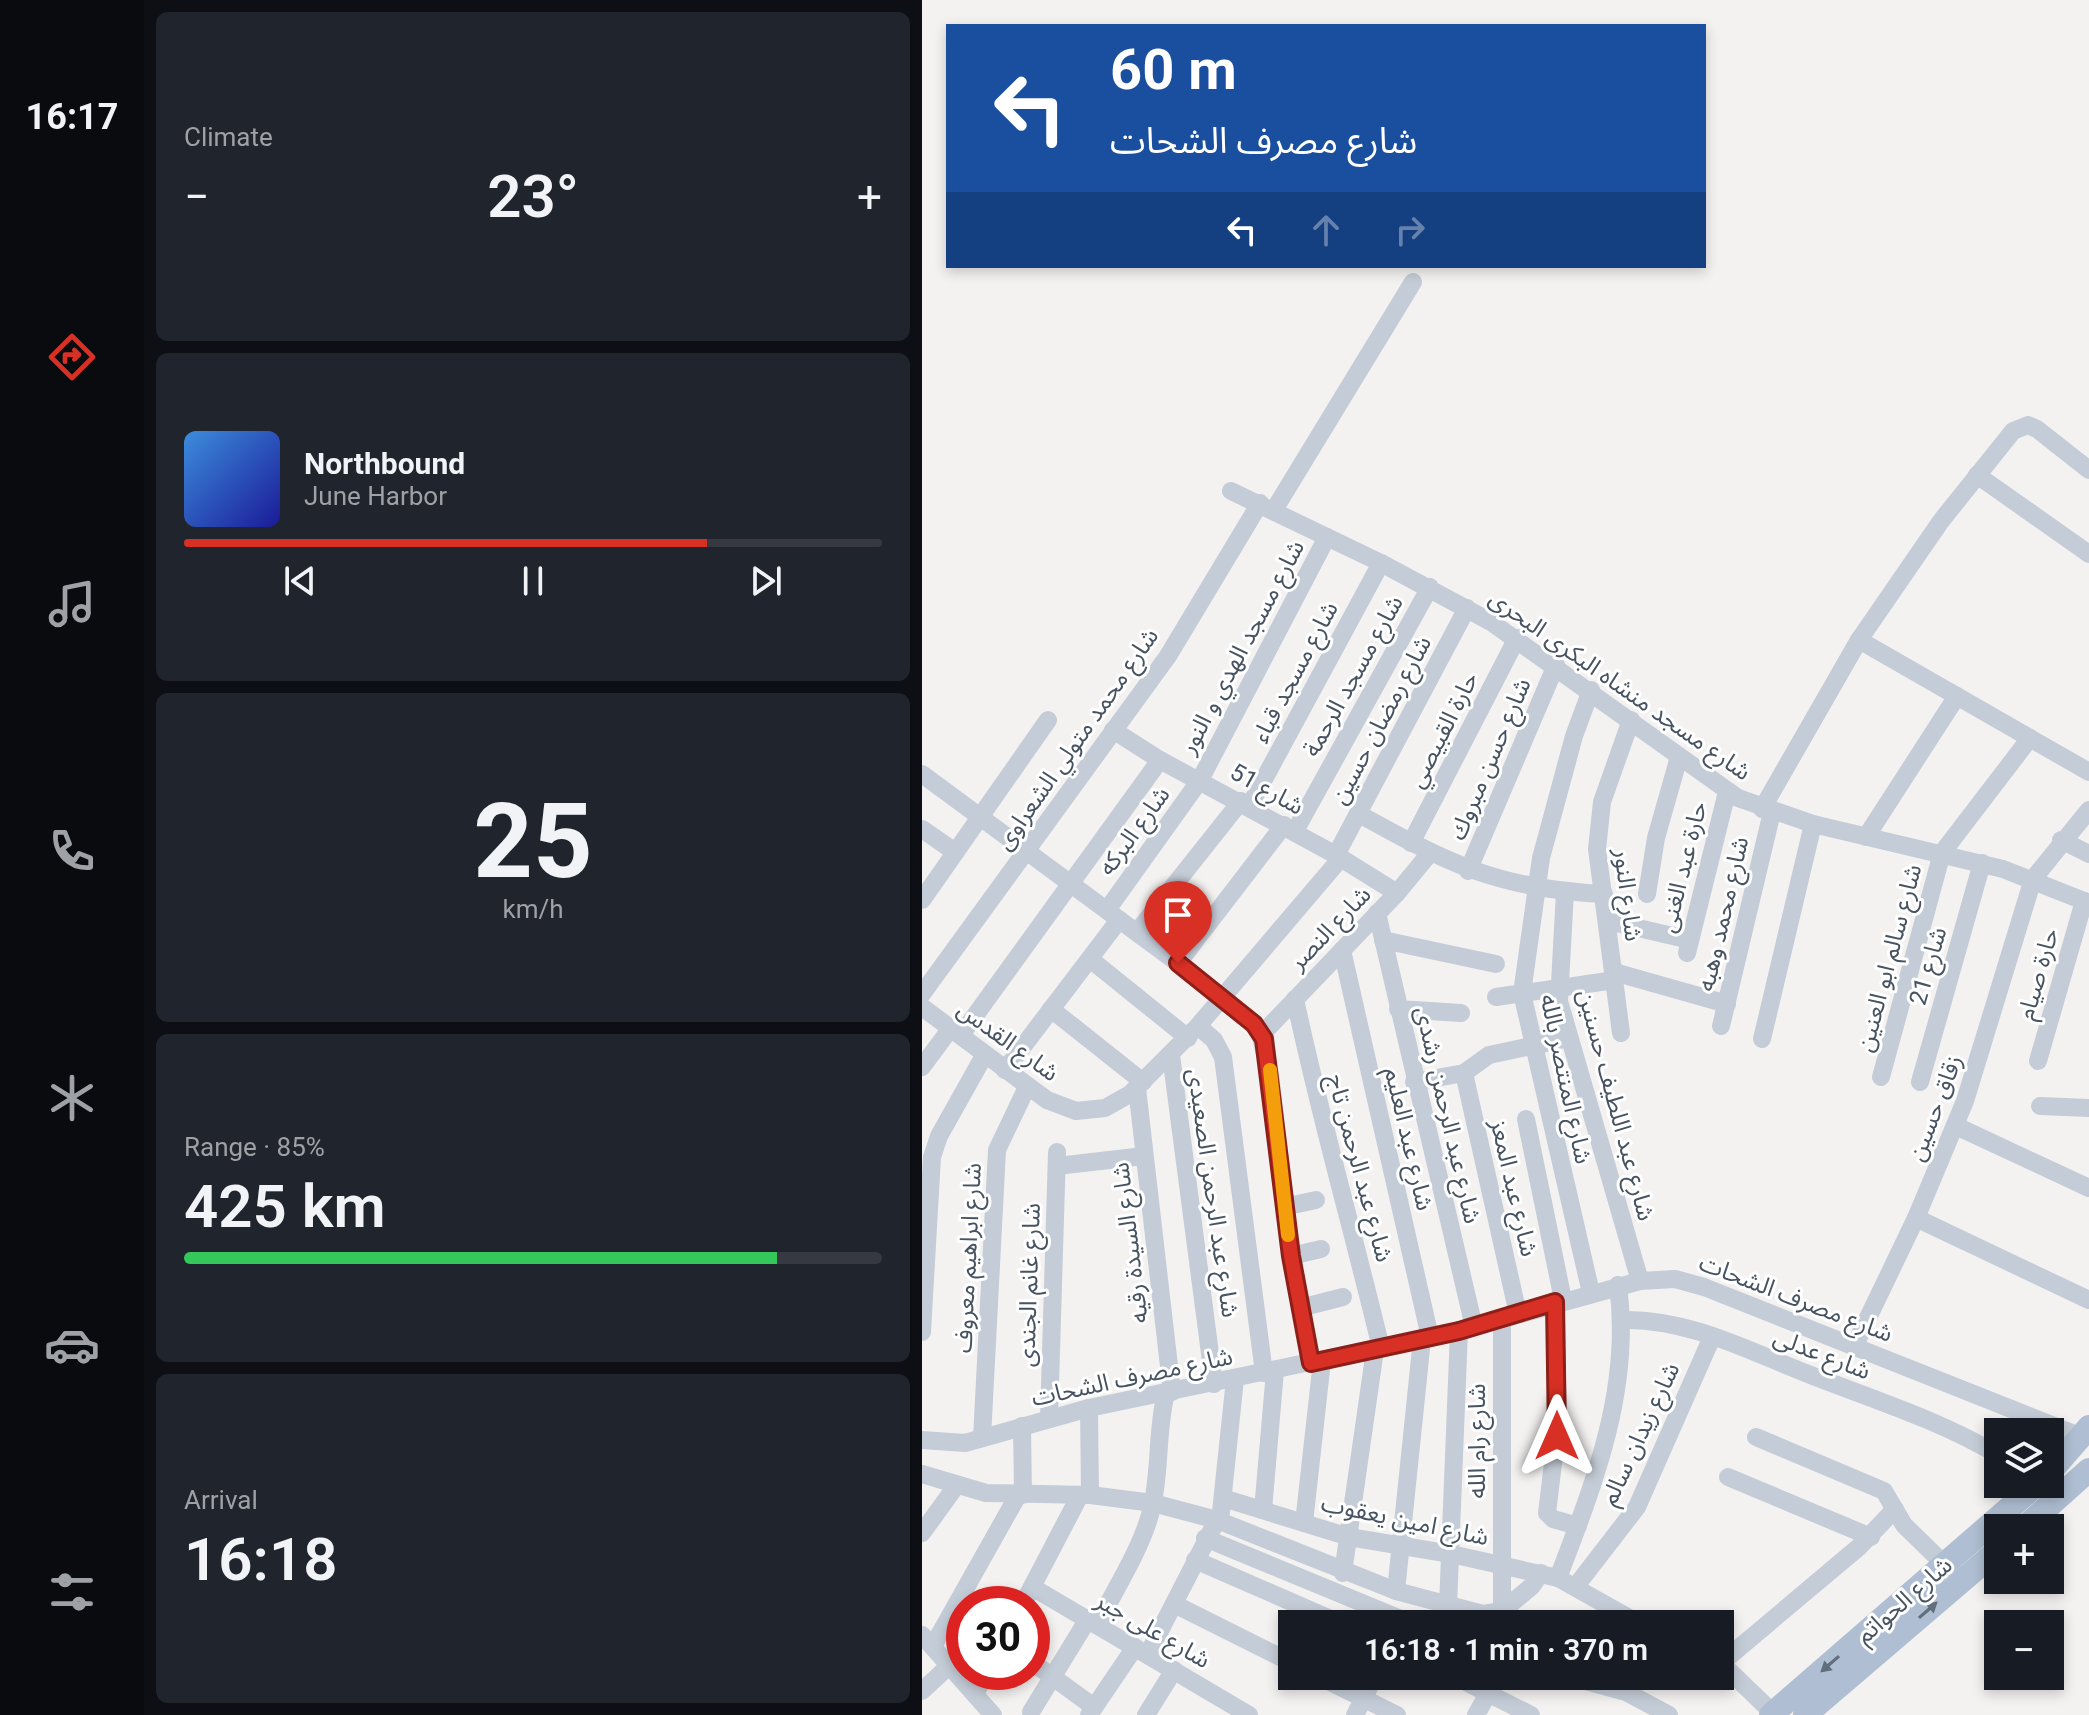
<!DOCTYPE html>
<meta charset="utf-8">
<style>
body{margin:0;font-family:Roboto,"Noto Sans Arabic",sans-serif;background:#20242c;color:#f1f3f6;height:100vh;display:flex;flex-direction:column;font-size:30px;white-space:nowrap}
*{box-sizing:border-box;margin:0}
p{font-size:26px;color:#9ea1a6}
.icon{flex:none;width:44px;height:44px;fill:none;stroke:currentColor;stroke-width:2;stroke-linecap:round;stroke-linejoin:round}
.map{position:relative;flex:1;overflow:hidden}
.side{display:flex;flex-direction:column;gap:12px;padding:12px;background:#0d0f14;width:778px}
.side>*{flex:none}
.hud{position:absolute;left:24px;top:24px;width:760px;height:244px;border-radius:0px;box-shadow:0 4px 12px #0003;background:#1a4fa0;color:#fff;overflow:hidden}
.buttons{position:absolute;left:1062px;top:1418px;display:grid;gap:16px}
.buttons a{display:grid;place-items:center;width:80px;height:80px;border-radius:0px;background:#171b24;box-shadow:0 4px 12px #0003;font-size:40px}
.speed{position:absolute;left:24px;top:1586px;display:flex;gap:16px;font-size:40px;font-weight:700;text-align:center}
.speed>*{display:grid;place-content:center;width:104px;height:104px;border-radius:50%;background:#171b24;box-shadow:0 4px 12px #0003;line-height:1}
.speed .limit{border:12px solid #d22;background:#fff;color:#111}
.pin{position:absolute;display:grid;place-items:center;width:68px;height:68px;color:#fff;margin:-82px -34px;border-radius:50% 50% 50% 0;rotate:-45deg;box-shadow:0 0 8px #0007}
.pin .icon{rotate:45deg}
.me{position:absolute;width:88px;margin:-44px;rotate:0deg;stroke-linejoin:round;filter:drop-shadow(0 0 6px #0008)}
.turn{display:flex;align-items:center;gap:28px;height:168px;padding:0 32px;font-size:36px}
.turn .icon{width:104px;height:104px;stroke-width:2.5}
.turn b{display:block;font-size:56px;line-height:68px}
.lanes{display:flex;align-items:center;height:76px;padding:0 32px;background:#0003;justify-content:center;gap:40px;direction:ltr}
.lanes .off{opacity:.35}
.big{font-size:60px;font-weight:600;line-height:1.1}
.side .card{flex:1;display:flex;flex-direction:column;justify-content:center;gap:12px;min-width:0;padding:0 28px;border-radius:12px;background:#20242c}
.side .dial{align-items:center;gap:0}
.dial b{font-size:104px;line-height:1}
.song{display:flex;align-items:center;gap:24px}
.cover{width:96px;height:96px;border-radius:12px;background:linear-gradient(135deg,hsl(210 70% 55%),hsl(240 70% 35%))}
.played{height:8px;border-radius:4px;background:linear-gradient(90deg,#d93025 75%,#363941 75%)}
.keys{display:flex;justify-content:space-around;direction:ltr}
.heat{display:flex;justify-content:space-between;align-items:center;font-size:44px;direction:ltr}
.charge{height:12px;border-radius:6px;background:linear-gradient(90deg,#34c759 85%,#363941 0)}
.trip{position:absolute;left:356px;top:1610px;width:456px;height:80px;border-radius:0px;background:#171b24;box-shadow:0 4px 12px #0003;font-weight:600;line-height:80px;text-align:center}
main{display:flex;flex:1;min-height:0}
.tabs{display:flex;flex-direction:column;width:144px;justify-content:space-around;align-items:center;background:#090b0e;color:#9ea1a6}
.tabs .icon{width:56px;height:56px}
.tabs .selected{color:#d93025}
.tabs b{font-size:36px;color:#f1f3f6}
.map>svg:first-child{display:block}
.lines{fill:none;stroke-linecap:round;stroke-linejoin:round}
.minor{stroke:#c4ccd7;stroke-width:18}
.major{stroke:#afbed2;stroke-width:24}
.oneway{fill:#616e7d}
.route-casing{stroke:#8d1f18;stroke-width:20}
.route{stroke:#d93025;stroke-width:14}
.slow{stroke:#f59e0b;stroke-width:14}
.labels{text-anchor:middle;stroke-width:6;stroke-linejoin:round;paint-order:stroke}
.street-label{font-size:24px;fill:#475361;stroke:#fff}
</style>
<main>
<nav class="tabs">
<b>16:17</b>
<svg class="icon selected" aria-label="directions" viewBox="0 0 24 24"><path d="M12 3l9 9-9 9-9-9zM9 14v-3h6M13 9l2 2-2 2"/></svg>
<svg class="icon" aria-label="music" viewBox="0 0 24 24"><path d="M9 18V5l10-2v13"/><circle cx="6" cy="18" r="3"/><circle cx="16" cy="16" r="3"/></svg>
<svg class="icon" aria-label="phone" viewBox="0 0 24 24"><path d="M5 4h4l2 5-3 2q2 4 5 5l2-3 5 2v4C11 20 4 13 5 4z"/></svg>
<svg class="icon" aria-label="climate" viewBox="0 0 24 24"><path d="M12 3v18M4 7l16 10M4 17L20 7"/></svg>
<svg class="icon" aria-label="car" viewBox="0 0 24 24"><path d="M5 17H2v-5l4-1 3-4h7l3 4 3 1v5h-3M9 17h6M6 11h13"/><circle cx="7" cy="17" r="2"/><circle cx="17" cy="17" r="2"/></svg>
<svg class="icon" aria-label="filters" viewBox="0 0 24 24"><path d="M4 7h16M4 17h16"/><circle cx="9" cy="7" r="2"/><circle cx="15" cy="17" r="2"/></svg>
</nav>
<section class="side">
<div class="card"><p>Climate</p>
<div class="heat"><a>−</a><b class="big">23°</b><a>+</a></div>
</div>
<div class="card">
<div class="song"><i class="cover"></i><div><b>Northbound</b><p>June Harbor</p></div></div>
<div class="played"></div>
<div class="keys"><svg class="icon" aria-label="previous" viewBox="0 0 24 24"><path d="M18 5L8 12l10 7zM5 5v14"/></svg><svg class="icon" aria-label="pause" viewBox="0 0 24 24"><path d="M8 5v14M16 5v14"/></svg><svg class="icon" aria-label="next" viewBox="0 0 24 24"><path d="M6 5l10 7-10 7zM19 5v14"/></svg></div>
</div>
<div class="card dial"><b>25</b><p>km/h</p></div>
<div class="card"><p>Range · 85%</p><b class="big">425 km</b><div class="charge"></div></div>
<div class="card"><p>Arrival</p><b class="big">16:18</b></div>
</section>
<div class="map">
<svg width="1167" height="1715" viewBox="0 0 1167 1715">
<rect width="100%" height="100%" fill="#f4f2f1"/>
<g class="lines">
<g class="minor">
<path d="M1055,475L1167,554"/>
<path d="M309,491L459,563L569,622L816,798L891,824L1081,869L1167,903"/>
<path d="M352,510L491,282"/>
<path d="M937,640L1167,772"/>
<path d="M669,690L652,736L619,858L600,993L669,1293"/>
<path d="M191,730L238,760L414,855L475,893"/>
<path d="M0,774L256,963L337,1029L348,1074L369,1256L389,1363"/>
<path d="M328,805L459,563"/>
<path d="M840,809L937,640L1019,521L1091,431L1106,425L1115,429L1167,470"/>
<path d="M437,814C527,864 577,889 682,894"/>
<path d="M0,829L33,852"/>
<path d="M373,831L508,587"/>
<path d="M944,837L1035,696"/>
<path d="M1139,840L1167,854"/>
<path d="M489,843L595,638"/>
<path d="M414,855L545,608"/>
<path d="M546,871L634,665"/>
<path d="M643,892L637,1001L718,1281"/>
<path d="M725,894L734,838L757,757"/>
<path d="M0,900L126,720"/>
<path d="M185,910L278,780L405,537"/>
<path d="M455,913L552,1327"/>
<path d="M686,921L768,940"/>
<path d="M215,932L319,801"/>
<path d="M461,940L574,964"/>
<path d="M420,950L508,1337"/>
<path d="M765,953L805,792"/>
<path d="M168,959L266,1038"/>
<path d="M256,963L362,825"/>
<path d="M692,972L805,1004"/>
<path d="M0,994L246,656L338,503"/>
<path d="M574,997L693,980"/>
<path d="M373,999C398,1117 431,1231 459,1348"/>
<path d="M0,1007L125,1100L154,1111L183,1108L208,1094L276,1026L419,858"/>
<path d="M129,1009L221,1082"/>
<path d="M476,1009L539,1013"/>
<path d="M276,1026L292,1040L301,1057L342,1373"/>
<path d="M799,1026L850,812"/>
<path d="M699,1033L675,849L680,802L709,720"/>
<path d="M340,1034L475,893L508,853"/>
<path d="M39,1035L238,760"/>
<path d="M840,1039L891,824"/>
<path d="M249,1055L292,1384"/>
<path d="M1116,1061L1162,901"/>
<path d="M0,1067L29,1028"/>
<path d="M83,1070L197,920"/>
<path d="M542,1073L596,1314"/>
<path d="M959,1077L1020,853L1108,738"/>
<path d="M492,1082L542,1073L567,1055L647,1038"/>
<path d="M998,1082L1060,863"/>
<path d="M215,1088L250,1392"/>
<path d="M1118,1106L1167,1108"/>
<path d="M604,1119L641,1300"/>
<path d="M1034,1126L1167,1188"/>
<path d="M135,1166L222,1156"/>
<path d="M362,1207L394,1200"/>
<path d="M994,1218L1167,1300"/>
<path d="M369,1256L399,1249"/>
<path d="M633,1302L636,1422L625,1513L631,1519L656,1526"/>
<path d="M378,1308L421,1297"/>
<path d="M580,1319V1611"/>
<path d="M700,1320C765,1318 827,1351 886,1374C950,1399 1017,1420 1076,1455"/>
<path d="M0,1332L10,1157L17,1136L63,1054"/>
<path d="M933,1345L994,1218L1043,1101L1111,879L1167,810"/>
<path d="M167,1408L168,1495"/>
<path d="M127,1419L135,1152"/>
<path d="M100,1426L101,1495"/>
<path d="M834,1437L962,1491L982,1525L1023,1565"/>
<path d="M60,1438L75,1150L105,1087"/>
<path d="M0,1440L43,1443L167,1408L537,1331L718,1281L753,1279L782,1287L1160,1437"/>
<path d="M0,1474L64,1493L168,1495L231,1503L295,1520L474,1591L561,1614L580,1611L610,1586L619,1573"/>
<path d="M806,1477L949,1537"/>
<path d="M301,1498L427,1537L529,1554L636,1578L718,1624"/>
<path d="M341,1510L353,1371"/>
<path d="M382,1523L400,1361"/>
<path d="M0,1533L34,1486"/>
<path d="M283,1538L491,1624"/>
<path d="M273,1560L420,1624"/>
<path d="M421,1573L453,1350"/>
<path d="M636,1578C672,1484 710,1388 696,1285"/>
<path d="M654,1586L715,1507L790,1337"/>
<path d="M110,1587L327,1715"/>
<path d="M474,1591L500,1339"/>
<path d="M101,1604L158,1495"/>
<path d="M252,1604L370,1663"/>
<path d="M526,1606L537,1331"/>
<path d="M175,1625C193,1589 219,1550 229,1511C239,1473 234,1432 244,1393"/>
<path d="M0,1635L71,1715"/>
<path d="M11,1646L96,1495"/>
<path d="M226,1654L299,1512L313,1379"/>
<path d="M110,1662L172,1707"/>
<path d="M798,1662L851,1713"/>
<path d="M799,1663L937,1547L973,1509"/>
<path d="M396,1676L475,1715"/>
<path d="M532,1676L609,1715"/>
<path d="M645,1676L704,1692L747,1715"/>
<path d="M0,1691L28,1665"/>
<path d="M53,1694L65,1672"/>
<path d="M109,1712L166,1619"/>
<path d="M167,1715L213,1647"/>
<path d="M224,1715L252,1670"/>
<path d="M433,1715L453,1676"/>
<path d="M554,1715L576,1676"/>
</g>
<g class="major">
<path d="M1128,1472L1167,1427"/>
<path d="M1102,1528L1167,1470"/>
<path d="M849,1715L1115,1484"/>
<path d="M883,1715L1076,1550"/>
</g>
</g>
<defs><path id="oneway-solid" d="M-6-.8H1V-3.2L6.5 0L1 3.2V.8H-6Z" transform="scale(2)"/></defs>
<g class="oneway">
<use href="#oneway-solid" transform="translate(1006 1610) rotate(-41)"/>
<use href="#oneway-solid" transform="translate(908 1664) rotate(139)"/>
</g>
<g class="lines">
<g class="route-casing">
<path id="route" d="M256,963L332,1024L342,1039L369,1256L389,1363L537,1331L633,1302L635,1436"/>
</g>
<use href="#route" class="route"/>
<path class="slow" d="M348,1070L366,1235"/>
</g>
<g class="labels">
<g class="street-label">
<text transform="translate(320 647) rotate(-62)" y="8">شارع مسجد الهدي و النور</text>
<text transform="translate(373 672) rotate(-62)" y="8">شارع مسجد قباء</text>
<text transform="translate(431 676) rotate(-61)" y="8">شارع مسجد الرحمة</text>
<text transform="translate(698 685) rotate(35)" y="8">شارع مسجد منشاه البكرى البحرى</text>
<text transform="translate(459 720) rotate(-62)" y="8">شارع رمضان حسين</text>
<text transform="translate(521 730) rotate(-63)" y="8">حارة القبيصي</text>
<text transform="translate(155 739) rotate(-55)" y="8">شارع محمد متولي الشعراوى</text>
<text transform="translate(568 759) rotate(-67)" y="8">شارع حسن مبروك</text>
<text transform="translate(345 789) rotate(29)" y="8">شارع 51</text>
<text transform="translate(212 831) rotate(-54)" y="8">شارع البركه</text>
<text transform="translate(761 867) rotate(-76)" y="8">حارة عبد الغنى</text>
<text transform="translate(706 895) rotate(83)" y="8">شارع النور</text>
<text transform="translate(801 914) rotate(-77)" y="8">شارع محمد وهبه</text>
<text transform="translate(408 928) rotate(-46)" y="8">شارع النصر</text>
<text transform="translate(967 958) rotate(-75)" y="8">شارع سالم ابو العنين</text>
<text transform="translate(1006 966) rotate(-74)" y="8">شارع 21</text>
<text transform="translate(1116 974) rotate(-74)" y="8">حارة صيام</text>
<text transform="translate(86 1041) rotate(36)" y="8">شارع القدس</text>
<text transform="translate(644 1079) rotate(78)" y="8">شارع المنتصر بالله</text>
<text transform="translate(694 1105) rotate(75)" y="8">شارع عبد اللطيف حسنين</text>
<text transform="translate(1013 1108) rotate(-69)" y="8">زقاق حسين</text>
<text transform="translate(526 1115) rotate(77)" y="8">شارع عبد الرحمن رشدى</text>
<text transform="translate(487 1139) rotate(77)" y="8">شارع عبد العليم</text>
<text transform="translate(438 1168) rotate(75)" y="8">شارع عبد الرحمن تاج</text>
<text transform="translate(592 1188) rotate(77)" y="8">شارع عبد المعز</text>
<text transform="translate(291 1193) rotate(82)" y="8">شارع عبد الرحمن الصعيدى</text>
<text transform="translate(208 1243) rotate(-97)" y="8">شارع السيدة رقيه</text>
<text transform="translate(46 1258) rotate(-87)" y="8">شارع ابراهيم معروف</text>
<text transform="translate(107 1285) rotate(-88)" y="8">شارع غانم الجندى</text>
<text transform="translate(874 1298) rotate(21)" y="8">شارع مصرف الشحات</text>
<text transform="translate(900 1354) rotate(21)" y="8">شارع عدلى</text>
<text transform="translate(210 1377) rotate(-12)" y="8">شارع مصرف الشحات</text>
<text transform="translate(718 1434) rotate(-65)" y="8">شارع زيدان سالم</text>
<text transform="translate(555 1441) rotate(-90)" y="8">شارع رام الله</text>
<text transform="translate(483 1520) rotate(12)" y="8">شارع امين يعقوب</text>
<text transform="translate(982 1600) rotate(-41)" y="8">شارع الحواتم</text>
<text transform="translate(231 1630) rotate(30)" y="8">شارع على جبر</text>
</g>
</g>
</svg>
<div class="buttons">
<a><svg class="icon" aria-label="layers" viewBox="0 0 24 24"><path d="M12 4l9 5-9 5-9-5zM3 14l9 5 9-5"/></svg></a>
<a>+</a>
<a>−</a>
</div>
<div class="speed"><div class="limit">30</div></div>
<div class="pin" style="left:256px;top:963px;background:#d93025"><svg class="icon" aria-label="arrive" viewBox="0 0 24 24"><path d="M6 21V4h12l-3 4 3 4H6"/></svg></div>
<svg class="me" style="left:635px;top:1436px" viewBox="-20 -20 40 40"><path d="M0-17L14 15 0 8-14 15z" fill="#d93025" stroke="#fff" stroke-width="4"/></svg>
<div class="trip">16:18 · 1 min · 370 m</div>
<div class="hud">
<div class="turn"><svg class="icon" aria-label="left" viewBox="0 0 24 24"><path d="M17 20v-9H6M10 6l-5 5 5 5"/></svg><div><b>60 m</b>شارع مصرف الشحات</div></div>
<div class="lanes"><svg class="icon" aria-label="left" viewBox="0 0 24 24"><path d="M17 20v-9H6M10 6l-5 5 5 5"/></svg><svg class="icon off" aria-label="ahead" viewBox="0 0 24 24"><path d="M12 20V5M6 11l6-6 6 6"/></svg><svg class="icon off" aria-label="right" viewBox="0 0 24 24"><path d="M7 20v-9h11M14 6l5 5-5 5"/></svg></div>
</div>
</div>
</main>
